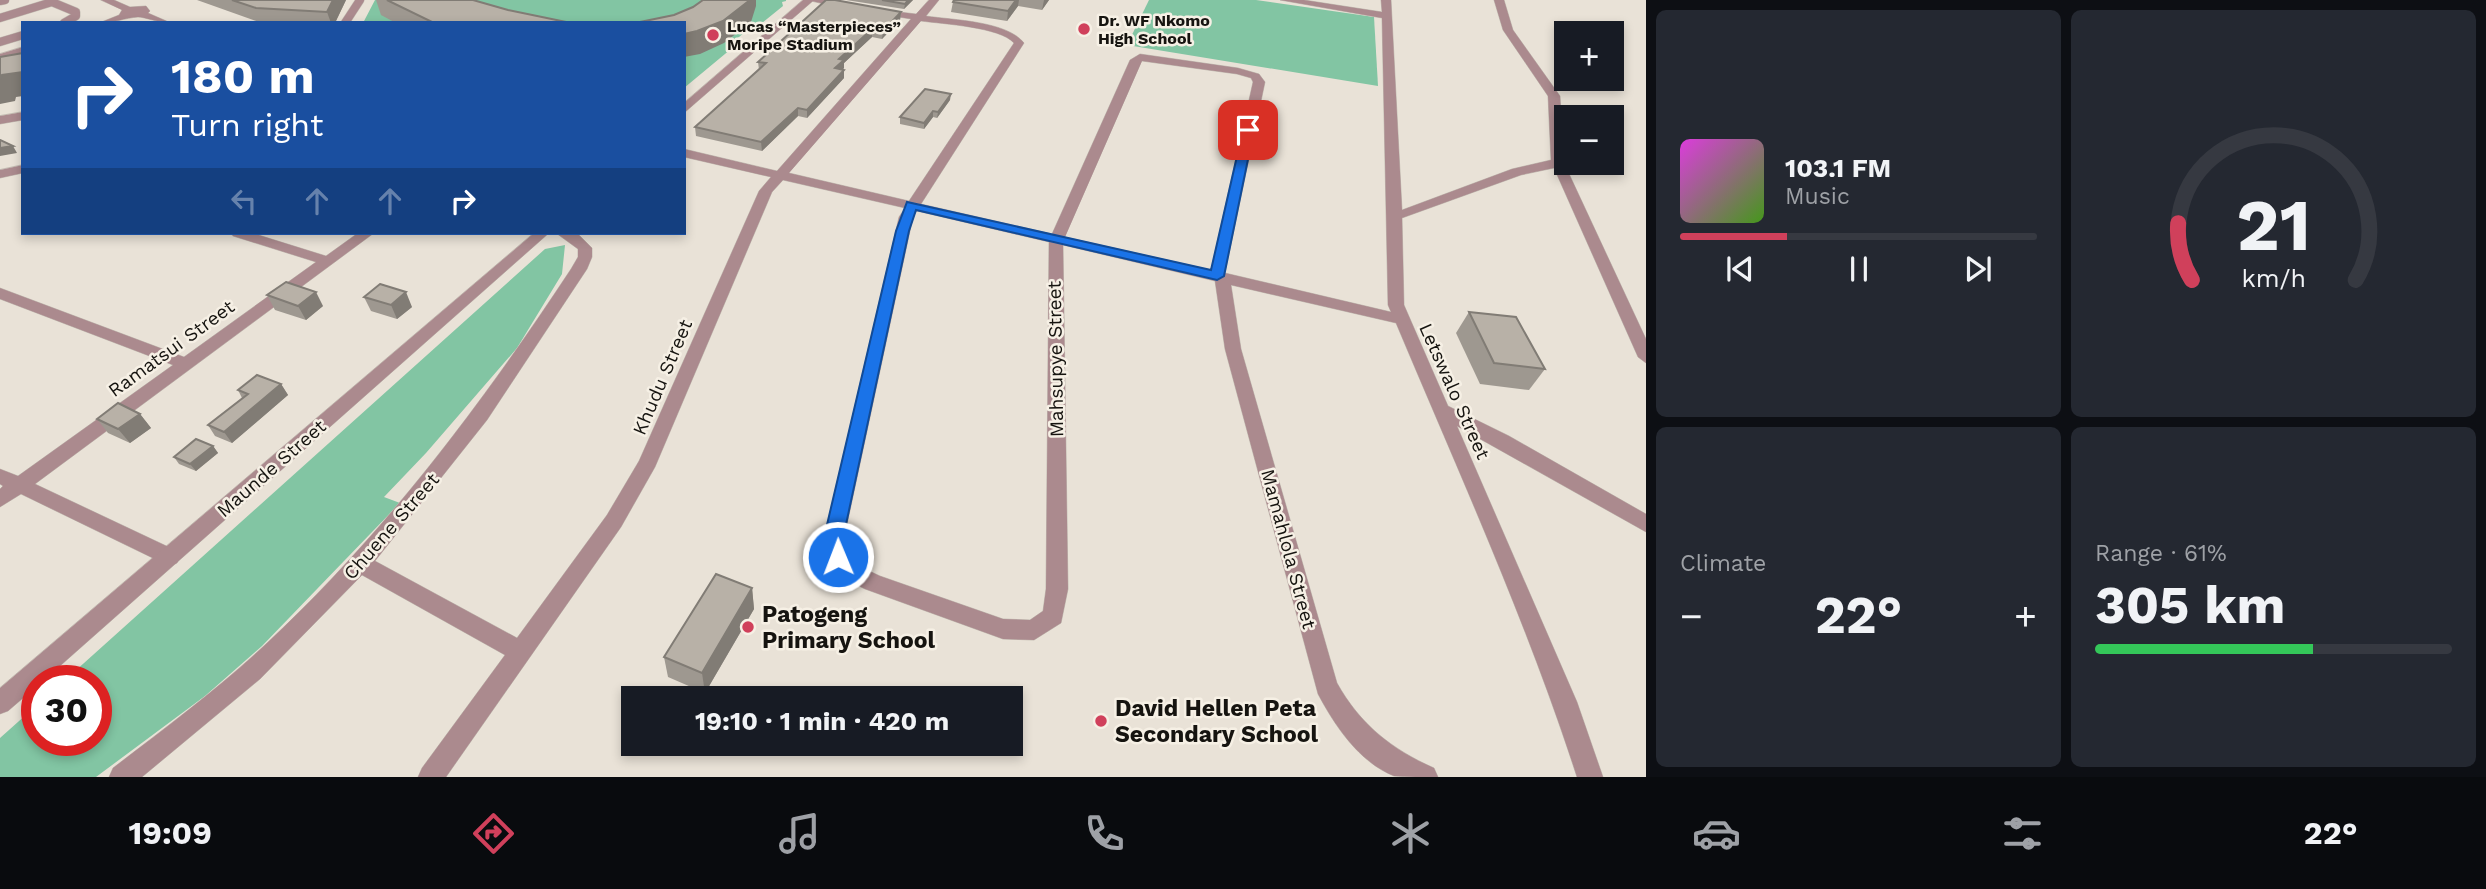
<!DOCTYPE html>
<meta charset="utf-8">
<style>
body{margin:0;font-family:"Work Sans",sans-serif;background:#242831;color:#f1f3f6;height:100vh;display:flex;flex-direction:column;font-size:26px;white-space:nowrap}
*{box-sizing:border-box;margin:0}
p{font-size:23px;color:#9ea1a6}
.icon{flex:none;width:38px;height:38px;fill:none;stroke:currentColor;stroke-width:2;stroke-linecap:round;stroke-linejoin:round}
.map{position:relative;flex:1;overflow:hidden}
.panel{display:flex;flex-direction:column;gap:10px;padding:10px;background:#0d0f14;width:840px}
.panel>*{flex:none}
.top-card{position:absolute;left:21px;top:21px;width:665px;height:214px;border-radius:0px;box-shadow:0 4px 10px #0003;background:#1a4fa0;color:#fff;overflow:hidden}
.controls{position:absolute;left:1554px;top:21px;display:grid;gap:14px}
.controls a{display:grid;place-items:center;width:70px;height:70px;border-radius:0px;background:#171b24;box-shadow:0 4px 10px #0003;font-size:35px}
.speed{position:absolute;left:21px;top:665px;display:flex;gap:14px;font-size:35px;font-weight:700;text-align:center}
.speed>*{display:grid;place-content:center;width:91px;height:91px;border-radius:50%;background:#171b24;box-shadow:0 4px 10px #0003;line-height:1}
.speed .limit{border:10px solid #d22;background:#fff;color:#111}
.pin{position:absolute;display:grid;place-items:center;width:60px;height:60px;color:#fff;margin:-30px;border-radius:14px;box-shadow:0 4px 10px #0006}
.me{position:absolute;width:77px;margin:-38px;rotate:359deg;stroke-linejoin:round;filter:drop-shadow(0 0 5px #0008)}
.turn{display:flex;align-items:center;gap:24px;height:147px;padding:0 35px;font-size:32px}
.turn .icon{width:91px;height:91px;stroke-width:2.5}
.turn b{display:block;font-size:49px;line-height:60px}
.lanes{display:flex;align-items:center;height:66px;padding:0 35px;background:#0003;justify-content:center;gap:35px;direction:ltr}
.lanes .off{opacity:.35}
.big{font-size:52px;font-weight:700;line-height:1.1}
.panel .tile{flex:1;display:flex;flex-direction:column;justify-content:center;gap:10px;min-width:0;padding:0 24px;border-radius:10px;background:#242831}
.panel .dial{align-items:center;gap:0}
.dial svg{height:182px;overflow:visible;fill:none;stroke:#363941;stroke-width:7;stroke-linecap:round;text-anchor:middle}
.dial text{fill:#f1f3f6;stroke:none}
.song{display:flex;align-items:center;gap:21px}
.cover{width:84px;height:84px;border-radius:10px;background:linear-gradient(135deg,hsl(300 70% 55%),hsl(100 70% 35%))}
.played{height:7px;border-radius:4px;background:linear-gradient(90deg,#d0405b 30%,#363941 30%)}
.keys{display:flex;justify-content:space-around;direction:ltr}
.heat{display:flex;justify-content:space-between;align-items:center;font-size:38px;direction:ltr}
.charge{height:10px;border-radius:5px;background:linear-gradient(90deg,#34c759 61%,#363941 0)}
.panel .tiles{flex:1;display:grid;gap:10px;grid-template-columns:repeat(2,1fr)}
.trip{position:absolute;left:621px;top:686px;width:402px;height:70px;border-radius:0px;background:#171b24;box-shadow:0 4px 10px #0003;font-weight:700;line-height:70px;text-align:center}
.tab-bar{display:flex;height:112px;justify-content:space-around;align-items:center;background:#090b0e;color:#9ea1a6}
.tab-bar .icon{width:49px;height:49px}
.tab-bar .current{color:#d0405b}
.tab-bar b{font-size:32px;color:#f1f3f6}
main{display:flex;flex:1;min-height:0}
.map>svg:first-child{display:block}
.green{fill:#82c5a3}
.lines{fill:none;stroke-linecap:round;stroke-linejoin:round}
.service-casing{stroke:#c3bdb3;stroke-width:9}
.minor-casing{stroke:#c3bdb3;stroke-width:1}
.tertiary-casing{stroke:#c3bdb3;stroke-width:1}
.service{stroke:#ab8a8e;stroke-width:8}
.minor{fill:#ab8a8e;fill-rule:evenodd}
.tertiary{fill:#ab8a8e;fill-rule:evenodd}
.wall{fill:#9e9890}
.shaded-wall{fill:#817c75}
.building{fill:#b8b1a7;stroke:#817c75;stroke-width:2}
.route{fill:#1a73e8;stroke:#114b97;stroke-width:2}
.poi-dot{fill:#d0405b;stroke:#f6f0e5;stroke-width:2.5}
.labels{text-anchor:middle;stroke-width:5;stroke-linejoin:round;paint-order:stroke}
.far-poi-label{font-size:16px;font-weight:bold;fill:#161410;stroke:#f6f0e5;text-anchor:start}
.street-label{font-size:19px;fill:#161410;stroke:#f6f0e5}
.near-poi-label{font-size:23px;font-weight:bold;fill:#161410;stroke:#f6f0e5;text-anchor:start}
</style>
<main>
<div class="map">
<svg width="1646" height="777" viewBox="0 0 1646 777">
<rect width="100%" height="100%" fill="#e9e2d7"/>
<g class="green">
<path d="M375,0H786V1L782,2L783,6L762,23L757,22L727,47L731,49L684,88V23H363Z"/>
<path d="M1149,0H1256L1374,17L1378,86L1127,45Z"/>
<path d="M565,245L562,274L517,348L426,453L384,497L400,503L262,646L205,696L96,777H0V738L37,705V740H96V681H64L545,249Z"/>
</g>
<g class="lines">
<g class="service-casing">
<g id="service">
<path d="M0,1L5,0"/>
<path d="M0,18L52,2L76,12V16L64,23"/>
<path d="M345,23L360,0"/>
<path d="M0,42L23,35"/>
</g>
</g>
<g class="minor-casing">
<g id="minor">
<path d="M807,0H829L852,6L847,9Z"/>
<path d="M929,0H939L926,16C953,20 1007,21 1024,43L921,204L1052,234L1130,60L1140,54L1238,68L1259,74L1265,82L1225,273L1391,312L1388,305L1382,18L1280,0H1304L1382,12L1381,0H1391L1402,210L1512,169L1551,160L1548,96L1503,30L1494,0H1504L1513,30L1560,96L1564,163L1646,339V363L1638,357L1554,168L1521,175L1402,218L1404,305L1448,406L1509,436L1646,514V532L1457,426L1577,702L1603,777H1577C1527,622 1459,473 1396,323L1231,285L1241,349L1337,683C1360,724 1391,749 1434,768L1438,777C1425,777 1406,777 1394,776C1359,762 1335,726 1318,694L1225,349L1215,281L1063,245L1068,589L1061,623L1034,640L1003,639L865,589L849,581L831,563L828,557L826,529L899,217L905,208L783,180L772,192L655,467L621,527L446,777H418L422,768L505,655L362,575L260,679L142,777H109L113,768C165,728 218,689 266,644C385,533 482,404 571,269L578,257V249L556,233H577L592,248V257L587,269L487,420L375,561L517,638L607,515L639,461L759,191L771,177L684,157V149L777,171L911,19L874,13V9L916,14ZM921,21C943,24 1000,27 1014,43L909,201L789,173ZM1142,61L1237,74L1251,78L1253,82L1211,270L1065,237ZM917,211L1049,242L1046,589L1043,611L1030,620L1003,619L880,576L865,569L848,553L846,529L913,217Z"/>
<path d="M23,112V120L0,124V116Z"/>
<path d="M23,165V173L0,178V170Z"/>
<path d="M231,233H252L326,256L358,233H374L35,484L177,551L180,557L177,563L170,566L163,563L21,494L0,507V489L3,486L0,484V469L18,476L173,365L0,299V288L184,357L316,262L233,236Z"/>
</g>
</g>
<g class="tertiary-casing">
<g id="tertiary">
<path d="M101,0H114L130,7L146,6L150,11L148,13L171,23C159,23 145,17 138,17C125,18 113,23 99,23L119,15L122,10Z"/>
<path d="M803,0H814L684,113V103Z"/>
<path d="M23,47V54L0,61V54Z"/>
<path d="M534,233H549L43,681H37V686L8,711L0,714V688Z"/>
</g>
</g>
<use href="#service" class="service"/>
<use href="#minor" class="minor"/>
<use href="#tertiary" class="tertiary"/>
</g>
<g class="wall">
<path d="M197,0H346L335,23H262Z"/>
<path d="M376,0H473L508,10L571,23H396L381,15Z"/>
<path d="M846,0H913L904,9Z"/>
<path d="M954,0H1049L1042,10L1018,6L1007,21L951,12L953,2Z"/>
<path d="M901,12L900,20L882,39L872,37L844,63V68L842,70H844V78L807,118L798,116L762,151L696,136L695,127L759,70L758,62Z"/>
<path d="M950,100L937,118L933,117L924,129L900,124V117Z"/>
<path d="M267,295L323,306L306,320L275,310Z"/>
<path d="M364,297L412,307L397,319L371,311Z"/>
<path d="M1469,312L1545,369L1529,390L1480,384L1456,333Z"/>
<path d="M281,384L288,395L232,443L215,436L208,425L242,398L238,390Z"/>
<path d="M140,414L151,428L130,443L108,433L97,419Z"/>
<path d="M213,446L218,453L196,471L179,464L174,457Z"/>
<path d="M752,588L754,609L705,693L668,677L664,657Z"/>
</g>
<g class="shaded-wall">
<path d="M333,0H346L335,23H331L327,12Z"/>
<path d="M750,0H756V6L751,22L724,43L700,54L684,57V34Z"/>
<path d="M908,0H913L904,9L905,4Z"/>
<path d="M1016,0H1019L1018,6L1007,21L1008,11Z"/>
<path d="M1044,0H1049L1042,10Z"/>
<path d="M901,12L900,20L882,39L883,31Z"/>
<path d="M872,29V37L844,63V68L835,77V68L839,59Z"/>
<path d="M844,70V78L807,118V110Z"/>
<path d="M23,72V96L16,97L15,101L0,104V79L2,75Z"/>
<path d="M951,94L950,100L937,118L938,112Z"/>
<path d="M798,108V116L762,151L761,142Z"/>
<path d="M933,111V117L924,129V123Z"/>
<path d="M13,146L17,153L0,156V148Z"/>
<path d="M316,292L323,306L306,320L298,306Z"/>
<path d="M406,292L412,307L397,319L391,305Z"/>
<path d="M281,384L288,395L232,443L224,432Z"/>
<path d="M140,414L151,428L130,443L118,429Z"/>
<path d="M213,446L218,453L196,471L190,464Z"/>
<path d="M752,588L754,609L705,693L702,673Z"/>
</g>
<g class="building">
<path d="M232,0H333L327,12L256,8Z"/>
<path d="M387,0H473L508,10L571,23H434Z"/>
<path d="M703,0H750L723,21L697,31L684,34V23H635L674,15L693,7Z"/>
<path d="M826,0H835L901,12L883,31L872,29L839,59L844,60L835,68L844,70L807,110L798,108L761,142L695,127L766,63L758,62Z"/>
<path d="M882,0H908L905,4Z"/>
<path d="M954,0H1016L1008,11L953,2Z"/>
<path d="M23,53V72L2,75L0,79V57Z"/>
<path d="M925,89L951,94L938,112L933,111L924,123L900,117Z"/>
<path d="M0,140L13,146L0,148Z"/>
<path d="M286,282L316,292L298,306L267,295Z"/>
<path d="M380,284L406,292L391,305L364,297Z"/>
<path d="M1469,312L1516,317L1545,369L1494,363Z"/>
<path d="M257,375L281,384L224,432L208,425L248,394L238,390Z"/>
<path d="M118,403L140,414L118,429L97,419Z"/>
<path d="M196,439L213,446L190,464L174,457Z"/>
<path d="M716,574L752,588L702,673L664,657Z"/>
</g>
<path class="route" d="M1248,127L1254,130L1224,276L1217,280L916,210L909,231L845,529L847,557L844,563L838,565L831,563L826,529L896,231L907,202L1211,270L1243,130Z"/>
<g class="poi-dot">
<circle cx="1084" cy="29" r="7"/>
<circle cx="713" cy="35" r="7"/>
<circle cx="748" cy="627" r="7"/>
<circle cx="1101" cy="721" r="7"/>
</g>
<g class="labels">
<g class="far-poi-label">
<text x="1098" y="26">Dr. WF Nkomo<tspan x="1098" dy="18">High School</tspan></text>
<text x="727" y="32">Lucas “Masterpieces”<tspan x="727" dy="18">Moripe Stadium</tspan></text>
</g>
<g class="street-label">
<text transform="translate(171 348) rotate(-36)" y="7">Ramatsui Street</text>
<text transform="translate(1055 359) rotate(-91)" y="7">Mahsupye Street</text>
<text transform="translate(662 377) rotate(-67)" y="7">Khudu Street</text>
<text transform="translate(1455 391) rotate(66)" y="7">Letswalo Street</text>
<text transform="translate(271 468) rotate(-41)" y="7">Maunde Street</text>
<text transform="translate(391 526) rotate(-49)" y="7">Chuene Street</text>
<text transform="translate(1289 549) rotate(75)" y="7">Mamahlola Street</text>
</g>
<g class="near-poi-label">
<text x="762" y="622">Patogeng<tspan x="762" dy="26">Primary School</tspan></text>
<text x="1115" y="716">David Hellen Peta<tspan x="1115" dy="26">Secondary School</tspan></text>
</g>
</g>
</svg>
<div class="controls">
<a>+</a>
<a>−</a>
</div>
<div class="speed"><div class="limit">30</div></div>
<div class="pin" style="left:1248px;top:130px;background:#d93025"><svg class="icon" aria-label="arrive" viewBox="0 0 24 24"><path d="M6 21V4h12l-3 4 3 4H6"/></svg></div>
<svg class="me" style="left:838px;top:557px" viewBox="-20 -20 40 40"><circle r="17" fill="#1a73e8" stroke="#fff" stroke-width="3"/><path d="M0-11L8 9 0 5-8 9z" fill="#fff"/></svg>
<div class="trip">19:10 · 1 min · 420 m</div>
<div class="top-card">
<div class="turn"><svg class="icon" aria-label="right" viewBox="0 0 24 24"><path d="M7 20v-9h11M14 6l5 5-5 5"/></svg><div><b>180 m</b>Turn right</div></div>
<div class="lanes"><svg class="icon off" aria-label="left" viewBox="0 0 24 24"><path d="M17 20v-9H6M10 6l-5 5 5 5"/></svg><svg class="icon off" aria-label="ahead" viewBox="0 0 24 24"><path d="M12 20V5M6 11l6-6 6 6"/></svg><svg class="icon off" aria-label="ahead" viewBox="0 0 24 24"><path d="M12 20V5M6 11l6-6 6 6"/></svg><svg class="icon" aria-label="right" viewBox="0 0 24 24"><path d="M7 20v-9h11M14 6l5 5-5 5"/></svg></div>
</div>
</div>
<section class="panel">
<div class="tiles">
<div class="tile">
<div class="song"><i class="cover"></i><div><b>103.1 FM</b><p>Music</p></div></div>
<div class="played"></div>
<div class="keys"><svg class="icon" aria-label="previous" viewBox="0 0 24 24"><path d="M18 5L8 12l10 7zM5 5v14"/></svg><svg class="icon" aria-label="pause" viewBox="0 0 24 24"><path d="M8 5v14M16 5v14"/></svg><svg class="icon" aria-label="next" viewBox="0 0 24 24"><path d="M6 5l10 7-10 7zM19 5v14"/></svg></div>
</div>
<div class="tile dial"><svg viewBox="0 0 100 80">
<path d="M14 69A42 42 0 1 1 86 69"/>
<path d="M14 69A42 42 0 0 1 8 44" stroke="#d0405b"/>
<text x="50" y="56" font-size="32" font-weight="700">21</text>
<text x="50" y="72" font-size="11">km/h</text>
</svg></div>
<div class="tile"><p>Climate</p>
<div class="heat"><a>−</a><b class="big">22°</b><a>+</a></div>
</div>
<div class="tile"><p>Range · 61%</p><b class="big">305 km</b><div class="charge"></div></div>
</div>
</section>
</main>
<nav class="tab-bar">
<b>19:09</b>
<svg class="icon current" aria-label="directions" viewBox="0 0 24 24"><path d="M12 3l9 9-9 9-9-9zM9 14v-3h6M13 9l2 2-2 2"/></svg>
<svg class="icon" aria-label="music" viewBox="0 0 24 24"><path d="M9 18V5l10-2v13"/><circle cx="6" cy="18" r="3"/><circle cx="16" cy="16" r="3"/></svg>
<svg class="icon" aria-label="phone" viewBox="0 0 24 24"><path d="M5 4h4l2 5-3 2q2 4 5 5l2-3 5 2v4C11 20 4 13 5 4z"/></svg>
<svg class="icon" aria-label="climate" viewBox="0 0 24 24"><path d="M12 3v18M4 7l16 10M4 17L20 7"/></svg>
<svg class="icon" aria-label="car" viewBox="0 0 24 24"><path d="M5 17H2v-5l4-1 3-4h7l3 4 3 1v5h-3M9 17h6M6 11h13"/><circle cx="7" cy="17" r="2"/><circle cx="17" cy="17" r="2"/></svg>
<svg class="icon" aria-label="filters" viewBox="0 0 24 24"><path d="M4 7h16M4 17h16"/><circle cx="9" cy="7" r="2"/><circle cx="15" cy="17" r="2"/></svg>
<b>22°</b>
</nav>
